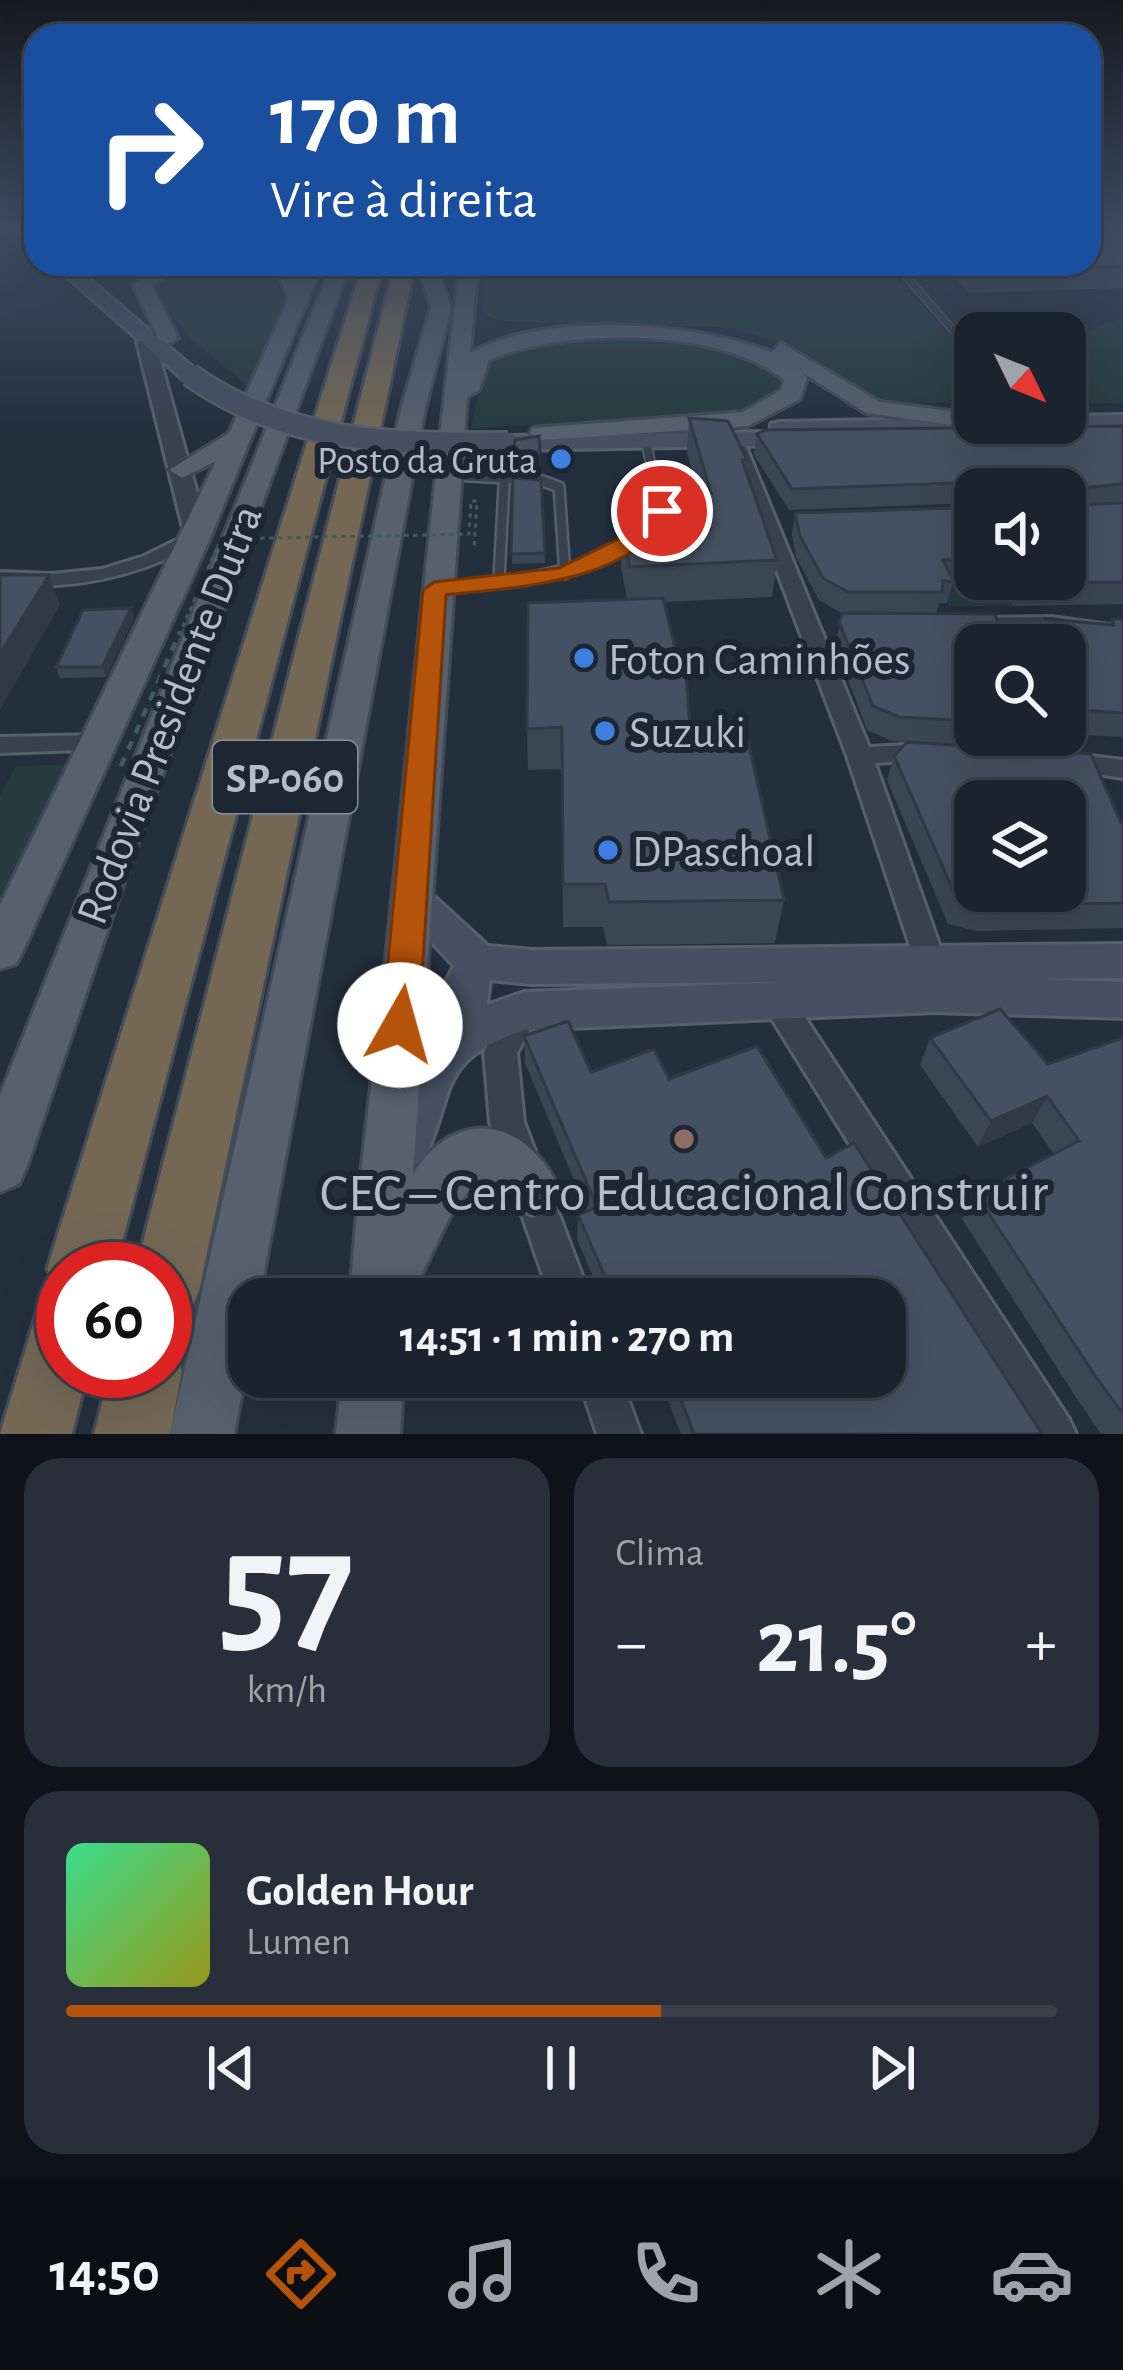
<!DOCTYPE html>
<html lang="pt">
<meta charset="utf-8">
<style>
body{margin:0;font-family:"Alegreya Sans",sans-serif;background:#282f3a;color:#f1f3f6;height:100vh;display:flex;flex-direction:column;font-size:45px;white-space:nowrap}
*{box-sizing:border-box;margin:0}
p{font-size:39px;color:#a0a4aa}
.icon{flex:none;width:66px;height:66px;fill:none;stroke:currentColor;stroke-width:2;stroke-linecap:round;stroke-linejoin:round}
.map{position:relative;height:1434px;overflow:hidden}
.details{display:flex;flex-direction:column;gap:24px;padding:24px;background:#0f1319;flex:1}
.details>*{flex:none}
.banner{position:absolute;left:24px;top:24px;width:1077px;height:252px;border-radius:36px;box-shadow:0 12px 48px #0002,0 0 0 3px #39404a;background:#1a4fa0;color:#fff;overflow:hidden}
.needle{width:78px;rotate:133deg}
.tools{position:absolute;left:954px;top:312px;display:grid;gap:24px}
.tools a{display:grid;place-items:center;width:132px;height:132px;border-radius:24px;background:#1b232e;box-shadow:0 12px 48px #0002,0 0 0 3px #39404a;font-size:60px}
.speed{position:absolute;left:36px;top:1242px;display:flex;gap:24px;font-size:60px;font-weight:700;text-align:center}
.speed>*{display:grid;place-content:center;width:156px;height:156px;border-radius:50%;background:#1b232e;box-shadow:0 12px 48px #0002,0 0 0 3px #39404a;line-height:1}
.speed .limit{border:18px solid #d22;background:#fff;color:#111}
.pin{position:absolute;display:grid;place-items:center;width:102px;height:102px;color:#fff;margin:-51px;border:6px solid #fff;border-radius:50%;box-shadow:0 3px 12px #0007}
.me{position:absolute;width:132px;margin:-66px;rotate:7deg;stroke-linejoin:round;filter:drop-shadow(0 0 9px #0008)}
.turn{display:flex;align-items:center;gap:42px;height:252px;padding:0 48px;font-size:54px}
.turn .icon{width:156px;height:156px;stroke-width:2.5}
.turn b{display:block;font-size:84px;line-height:102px}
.big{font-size:90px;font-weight:700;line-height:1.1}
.details .card{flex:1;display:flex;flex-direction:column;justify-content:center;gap:18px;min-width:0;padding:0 42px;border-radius:36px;background:#282f3a}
.details .dial{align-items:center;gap:0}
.dial b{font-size:156px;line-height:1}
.song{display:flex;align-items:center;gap:36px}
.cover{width:144px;height:144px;border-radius:18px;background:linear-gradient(135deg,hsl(150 70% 55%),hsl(60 70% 35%))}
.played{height:12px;border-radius:6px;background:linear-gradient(90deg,#b45309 60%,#39404a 60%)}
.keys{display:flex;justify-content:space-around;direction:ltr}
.heat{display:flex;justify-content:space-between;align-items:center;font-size:66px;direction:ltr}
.details .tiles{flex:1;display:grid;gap:24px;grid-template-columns:1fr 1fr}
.card:last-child{grid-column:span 2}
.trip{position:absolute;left:228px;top:1278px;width:678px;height:120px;border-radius:36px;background:#1b232e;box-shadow:0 12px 48px #0002,0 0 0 3px #39404a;font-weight:700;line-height:120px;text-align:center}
.menu{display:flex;height:192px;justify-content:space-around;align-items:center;background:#0b0e12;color:#a0a4aa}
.menu .icon{width:84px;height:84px}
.menu .selected{color:#b45309}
.menu b{font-size:54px;color:#f1f3f6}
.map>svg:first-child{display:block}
.green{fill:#263c3f}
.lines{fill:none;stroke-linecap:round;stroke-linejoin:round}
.service-far2-casing{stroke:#565f6c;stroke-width:9}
.service-far1-casing{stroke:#565f6c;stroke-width:12}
.service-casing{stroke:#565f6c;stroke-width:14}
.minor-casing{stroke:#565f6c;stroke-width:6}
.tertiary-casing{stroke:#565f6c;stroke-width:6}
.secondary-casing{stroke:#565f6c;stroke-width:6}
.primary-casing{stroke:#414a57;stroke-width:6}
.motorway-casing{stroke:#434c59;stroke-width:6}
.service-far2{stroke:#38414e;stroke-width:6}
.service-far1{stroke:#38414e;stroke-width:8}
.service{stroke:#38414e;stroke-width:9}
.minor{fill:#38414e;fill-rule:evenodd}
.tertiary{fill:#38414e;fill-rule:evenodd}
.secondary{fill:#465061;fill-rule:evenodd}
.primary{fill:#56606e;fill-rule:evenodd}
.motorway{fill:#746855;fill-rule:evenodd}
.secondary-bridge-casing{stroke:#565f6c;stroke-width:26;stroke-linecap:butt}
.path-bridge-far1{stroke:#44595c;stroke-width:3;stroke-dasharray:4.5 4.5;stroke-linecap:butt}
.path-bridge{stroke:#44595c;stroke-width:4.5;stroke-dasharray:9 9;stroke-linecap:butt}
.secondary-bridge{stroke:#465061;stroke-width:21}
.wall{fill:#3b4654}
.shaded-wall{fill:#303945}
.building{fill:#455162;stroke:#303945;stroke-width:3;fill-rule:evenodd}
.route{fill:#b45309;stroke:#753606;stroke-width:3}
.shop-dot{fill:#3f7fe0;stroke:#1d2633;stroke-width:4.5}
.education-dot{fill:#8d6e63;stroke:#1d2633;stroke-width:4.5}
.labels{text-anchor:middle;stroke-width:12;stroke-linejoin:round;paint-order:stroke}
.far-poi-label{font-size:39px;fill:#b4bcc9;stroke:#1d2633;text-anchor:end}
.shield{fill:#1d2633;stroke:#878f9c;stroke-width:3}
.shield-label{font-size:42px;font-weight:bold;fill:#b4bcc9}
.poi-label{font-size:45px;fill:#b4bcc9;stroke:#1d2633;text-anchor:start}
.street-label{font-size:45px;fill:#b4bcc9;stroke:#1d2633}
.near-poi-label{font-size:54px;fill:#b4bcc9;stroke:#1d2633}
</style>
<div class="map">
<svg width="1123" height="1434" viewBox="0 0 1123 1434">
<rect width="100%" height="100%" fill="#242f3e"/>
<g class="green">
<path d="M486,264H881L954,338L975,333V402L878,404L800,353L762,336L720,327L500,321L483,314Z"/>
<path d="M201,266H253L281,276L287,295L252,389L190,338L154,292L164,274Z"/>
<path d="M1123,317V403H1065V333H997L1085,332Z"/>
<path d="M680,338L722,342L788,378L784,392L743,416L471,428L486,356L523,341Z"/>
<path d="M996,579L1013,606H949L937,582Z"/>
<path d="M77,764L0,919V795L16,766Z"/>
</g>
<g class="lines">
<g class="service-far2-casing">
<path id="service-far2" d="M895,264L953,330"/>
</g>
<g class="service-far1-casing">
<g id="service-far1">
<path d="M647,447L652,469"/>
<path d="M505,469L506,449"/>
</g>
</g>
<g class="service-casing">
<g id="service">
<path d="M451,475L540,480L559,487L565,574"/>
<path d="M499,579L505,466"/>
<path d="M440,589C521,577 605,579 662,511L652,466"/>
</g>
</g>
<g class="minor-casing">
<g id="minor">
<path d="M730,438L744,442L869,747L924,744L936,752L924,760L875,763L945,961L941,970L930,973L919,970L915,961L847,756L728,442Z"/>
<path d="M197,530L204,532V540C140,577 74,591 0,584V572L52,574L102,569L144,556Z"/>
<path d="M1052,617L1123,627V641L1052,629L970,630L959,624L970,618Z"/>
<path d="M100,735L112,743L109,749L0,753V737Z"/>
<path d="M1066,753L1123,760V778L1057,768L1053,762Z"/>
<path d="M778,989L789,993L1069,1419L1076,1434H1029L767,1011L762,1002L767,993Z"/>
<path d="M524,997L535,1001L540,1011L517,1053L524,1122L591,1299H551L490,1122L484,1052L513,1001Z"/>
<path d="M578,1377H620L641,1434H597Z"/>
</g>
</g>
<g class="tertiary-casing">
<path id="tertiary" d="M146,337L155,342L209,536L205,541L197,543L185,536L137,342Z"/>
</g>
<g class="secondary-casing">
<g id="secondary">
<path d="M18,231H34L36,246Z"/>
<path d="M53,264H71L197,371V379H183Z"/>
<path d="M1123,415V429L809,435L808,443L800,445L508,450L497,443L508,436L770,432L771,424L779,422L975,418V423H1065V416Z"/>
<path d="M414,887L428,891L488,946L532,950L1123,944V978L1039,979L1123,982V1018L934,1012L524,1030C437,1061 456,1088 425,1158L408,1165L391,1158L384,1142L415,1056L445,1025L441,991L454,966L394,902L400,891ZM490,980L532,984L788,982L524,992L487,1005Z"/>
</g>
</g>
<g class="primary-casing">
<g id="primary">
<path d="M82,264H208L168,274L152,286L178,338L168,344L158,338L133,285L153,269H91Z"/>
<path d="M252,264H278L298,277L304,264H322L211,536L23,951L16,964L0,969V905L216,461L182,478L169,470L229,433L288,300L280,277Z"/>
<path d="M332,264H350L134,853L27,1166L19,1184L0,1192V1095Z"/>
<path d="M417,264H435L451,307L425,409L259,1299H249V1356L234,1434H170L401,409L431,307Z"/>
<path d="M460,264H478L470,353C550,310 690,322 772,352L781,343L880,402L975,414V423H986L975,428L866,413L803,373L807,378L800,399L748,426L542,440L530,433L533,428L743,412L781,390L784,380C719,326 564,328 489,360L479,390L467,397L413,1174C457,1104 529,1119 560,1191L551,1210L532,1218L513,1210L477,1179L449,1218L410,1299H350C359,1165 379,1033 392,900C414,687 434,476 460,264Z"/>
<path d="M1006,423H1044L1045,424L1033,431Z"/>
<path d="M342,1377H404L400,1434H336Z"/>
</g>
</g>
<g class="motorway-casing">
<g id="motorway">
<path d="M363,264H383L115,1269H63V1295L47,1269Z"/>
<path d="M395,264H415L199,1291L189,1315L165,1325V1269H136Z"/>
<path d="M63,1298V1371H88L72,1434H0L38,1308Z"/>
<path d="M165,1343L172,1345L182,1371L170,1434H94L110,1371H165Z"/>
</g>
</g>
<use href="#service-far2" class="service-far2"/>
<use href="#service-far1" class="service-far1"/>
<use href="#service" class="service"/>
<use href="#minor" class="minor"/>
<use href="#tertiary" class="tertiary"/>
<use href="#secondary" class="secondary"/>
<use href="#primary" class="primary"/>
<use href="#motorway" class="motorway"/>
<g class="secondary-bridge-casing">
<path id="secondary-bridge" d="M190,375C287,444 393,444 508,443"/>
</g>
<path class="path-bridge-far1" d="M179,635L221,539L469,534L471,501H477L474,548"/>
<path class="path-bridge" d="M121,766L180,632"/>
<use href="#secondary-bridge" class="secondary-bridge"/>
</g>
<g class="wall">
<path d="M1123,238V288L970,293L941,264H1089Z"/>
<path d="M689,418L747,460L746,471L777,560L772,597L664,602L690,730L784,900L775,943L607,945L603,927H563L562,769L528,770L527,729L627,599L621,567L622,531L691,529L694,494H698L687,452Z"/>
<path d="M1123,426V604L1013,606L996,579H1065V489H975V546L964,529L970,507L948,504L789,510L754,455L757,434Z"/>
<path d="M539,436L540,471L514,470L513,451Z"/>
<path d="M513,478L541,480L545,563L512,564Z"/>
<path d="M795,513L974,558L968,579L953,580L947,603H939L936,614L975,645V735H1064L1058,750L920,743L1123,823V928L976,931L948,924L887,780L894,756L907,742L892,741L867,730L835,645L843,614L819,600L796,557L792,534Z"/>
<path d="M134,618L106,677L60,678L56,667Z"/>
<path d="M1045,619L1110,625L1112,619H1123V737L1065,734V645H1038L1037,642Z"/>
<path d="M524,1036L591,1072L669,1079L826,1158L1042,1434H681L659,1377H885V1299H603L577,1240L578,1215L587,1211L525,1063Z"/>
<path d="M930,1038L1048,1064L1123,1038V1434H1101L1075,1396L962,1219L976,1194L1054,1154L1032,1123L978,1147L920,1065Z"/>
</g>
<g class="shaded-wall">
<path d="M49,575L60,605L0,710V654Z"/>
<path d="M131,608L134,618L106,677L102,667Z"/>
<path d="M1047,1096L1032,1123L978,1147L991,1121Z"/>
</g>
<g class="building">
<path d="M1089,231H1112L1123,238V266L975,271L968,264H1089Z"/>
<path d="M689,418L728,421L747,460H742L777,560L630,567L622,531L710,529L694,494L711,493Z"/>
<path d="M1123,426V484L1068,489L1073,505L1123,503V582L1021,583L1018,579H1065V489H984V487L954,483L792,489L757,434L765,430Z"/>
<path d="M539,436L540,452L513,451L515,440Z"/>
<path d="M513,478L541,480L545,553L511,554Z"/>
<path d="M956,508L974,558L943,560L954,582L943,581L942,592H848L823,578L800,536L795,513Z"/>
<path d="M0,575H49L0,654Z"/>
<path d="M663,598L677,656L685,657L690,730L745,728L784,900L609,902L605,884H563L562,727L527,729L528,603Z"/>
<path d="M131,608L102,667H56L83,610Z"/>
<path d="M843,613L995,614L1006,645H975V721L899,717L873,706L839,622Z"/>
<path d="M1045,619L1114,625L1112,619H1123V713L1065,709V645H1053Z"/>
<path d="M907,742L1091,754L1121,823H1123V903L986,906L957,899L894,756ZM975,801H1065V891H975Z"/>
<path d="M1000,1009L1048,1064L1123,1038V1414L1094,1374L976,1194L1079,1141L1047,1096L991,1121L930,1038Z"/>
<path d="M568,1021L591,1072L654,1049L669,1079L757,1046L826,1158L854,1143L1042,1434H694L672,1377H885V1299H615L578,1215L597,1207L524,1036Z"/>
</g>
<linearGradient id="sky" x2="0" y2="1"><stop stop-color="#141a22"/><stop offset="0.53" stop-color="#3f4d63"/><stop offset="1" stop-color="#3f4d63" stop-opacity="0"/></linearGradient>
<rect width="1123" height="432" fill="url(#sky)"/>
<path class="route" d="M662,505L673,511C627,584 523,586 446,595L419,1025L413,1037L400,1041L387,1037L382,1025L423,590L434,582L559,568L641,528Z"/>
<g class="shop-dot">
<circle cx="561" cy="459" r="12"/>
<circle cx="584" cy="658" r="12"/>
<circle cx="605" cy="731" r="12"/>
<circle cx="608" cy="850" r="12"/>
</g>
<circle class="education-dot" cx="684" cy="1139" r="12"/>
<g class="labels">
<g class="far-poi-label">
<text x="537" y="473">Posto da Gruta</text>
</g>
<rect class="shield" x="213" y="741" width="144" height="72" rx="9"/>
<g class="shield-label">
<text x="285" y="792">SP-060</text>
</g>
<g class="poi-label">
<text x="608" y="674">Foton Caminhões</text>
<text x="629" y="747">Suzuki</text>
<text x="632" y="866">DPaschoal</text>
</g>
<g class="street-label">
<text transform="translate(168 714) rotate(-69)" y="16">Rodovia Presidente Dutra</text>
</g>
<g class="near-poi-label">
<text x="684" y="1210">CEC – Centro Educacional Construir</text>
</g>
</g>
</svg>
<div class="tools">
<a><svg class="needle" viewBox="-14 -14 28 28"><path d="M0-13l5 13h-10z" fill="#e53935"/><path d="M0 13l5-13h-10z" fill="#a0a4aa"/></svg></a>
<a><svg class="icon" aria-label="sound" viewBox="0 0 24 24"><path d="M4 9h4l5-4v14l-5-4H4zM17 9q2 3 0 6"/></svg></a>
<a><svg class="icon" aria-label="search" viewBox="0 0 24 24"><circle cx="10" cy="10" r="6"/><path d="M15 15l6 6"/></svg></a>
<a><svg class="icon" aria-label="layers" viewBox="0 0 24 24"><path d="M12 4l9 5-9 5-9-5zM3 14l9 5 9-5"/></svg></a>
</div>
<div class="speed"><div class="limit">60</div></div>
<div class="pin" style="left:662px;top:511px;background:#d93025"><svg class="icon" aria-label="arrive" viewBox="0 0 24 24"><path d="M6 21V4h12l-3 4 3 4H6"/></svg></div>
<svg class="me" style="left:400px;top:1025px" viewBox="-20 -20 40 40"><circle r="19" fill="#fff"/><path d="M0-13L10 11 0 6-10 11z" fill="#b45309"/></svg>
<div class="trip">14:51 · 1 min · 270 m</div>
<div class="banner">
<div class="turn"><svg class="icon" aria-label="right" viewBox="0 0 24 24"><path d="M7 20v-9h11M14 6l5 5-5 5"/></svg><div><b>170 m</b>Vire à direita</div></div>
</div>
</div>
<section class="details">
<div class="tiles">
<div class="card dial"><b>57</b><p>km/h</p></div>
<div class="card"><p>Clima</p>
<div class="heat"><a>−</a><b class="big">21.5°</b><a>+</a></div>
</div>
<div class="card">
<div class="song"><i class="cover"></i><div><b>Golden Hour</b><p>Lumen</p></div></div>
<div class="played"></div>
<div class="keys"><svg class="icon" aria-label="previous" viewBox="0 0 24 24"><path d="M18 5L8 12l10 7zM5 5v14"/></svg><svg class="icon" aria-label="pause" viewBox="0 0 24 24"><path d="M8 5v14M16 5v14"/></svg><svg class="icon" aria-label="next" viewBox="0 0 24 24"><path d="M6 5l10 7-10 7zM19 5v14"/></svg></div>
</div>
</div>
</section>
<nav class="menu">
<b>14:50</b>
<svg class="icon selected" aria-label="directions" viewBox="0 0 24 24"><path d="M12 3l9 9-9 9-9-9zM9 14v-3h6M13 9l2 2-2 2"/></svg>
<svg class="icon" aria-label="music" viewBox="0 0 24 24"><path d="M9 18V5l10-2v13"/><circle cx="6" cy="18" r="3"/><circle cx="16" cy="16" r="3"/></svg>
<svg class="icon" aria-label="phone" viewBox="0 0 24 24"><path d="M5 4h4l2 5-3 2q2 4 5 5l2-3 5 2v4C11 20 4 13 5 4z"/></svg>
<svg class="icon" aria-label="climate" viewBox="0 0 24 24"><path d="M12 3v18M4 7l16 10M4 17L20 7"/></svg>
<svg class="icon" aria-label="car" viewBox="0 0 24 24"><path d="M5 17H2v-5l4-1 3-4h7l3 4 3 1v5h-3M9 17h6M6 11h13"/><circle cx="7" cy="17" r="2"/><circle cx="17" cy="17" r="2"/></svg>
</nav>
